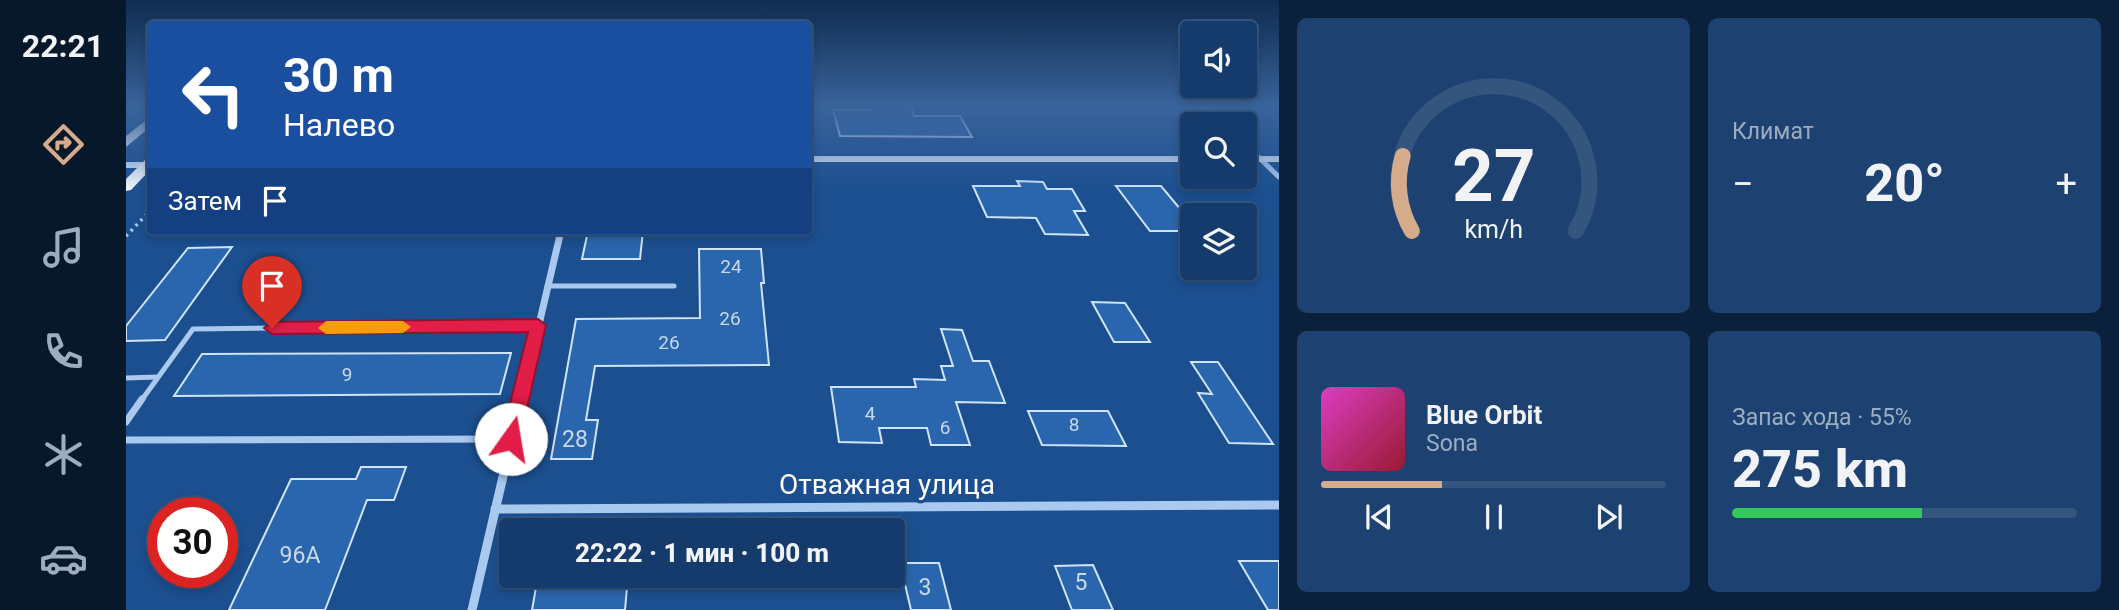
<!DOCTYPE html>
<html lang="ru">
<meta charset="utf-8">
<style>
body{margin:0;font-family:Roboto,sans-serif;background:#1d4271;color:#f1f3f6;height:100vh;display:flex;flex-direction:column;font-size:26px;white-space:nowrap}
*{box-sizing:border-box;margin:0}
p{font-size:23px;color:#9dadc1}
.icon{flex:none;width:38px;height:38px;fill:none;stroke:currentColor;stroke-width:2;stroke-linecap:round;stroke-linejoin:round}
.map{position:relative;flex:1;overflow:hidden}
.sheet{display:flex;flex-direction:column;gap:18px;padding:18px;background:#0b203b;width:840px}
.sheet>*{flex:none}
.hud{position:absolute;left:21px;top:21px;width:665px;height:214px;border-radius:7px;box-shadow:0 4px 10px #0003,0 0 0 2px #33557e;background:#1a4fa0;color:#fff;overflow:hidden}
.fabs{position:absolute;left:1054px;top:21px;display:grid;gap:14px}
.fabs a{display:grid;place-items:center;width:77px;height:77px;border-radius:7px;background:#143b6b;box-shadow:0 4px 10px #0003,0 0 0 2px #33557e;font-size:35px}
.speed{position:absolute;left:21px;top:497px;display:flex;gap:14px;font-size:35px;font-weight:700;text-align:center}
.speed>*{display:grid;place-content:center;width:91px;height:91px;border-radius:50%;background:#143b6b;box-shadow:0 4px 10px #0003,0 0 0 2px #33557e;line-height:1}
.speed .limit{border:10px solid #d22;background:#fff;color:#111}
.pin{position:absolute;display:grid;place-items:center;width:60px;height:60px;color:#fff;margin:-72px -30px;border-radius:50% 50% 50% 0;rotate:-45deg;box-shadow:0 0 7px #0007}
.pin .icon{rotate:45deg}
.me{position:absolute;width:77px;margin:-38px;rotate:13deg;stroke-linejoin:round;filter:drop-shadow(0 0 5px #0008)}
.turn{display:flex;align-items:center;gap:24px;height:147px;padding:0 21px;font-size:32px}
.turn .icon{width:91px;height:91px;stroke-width:2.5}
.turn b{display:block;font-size:49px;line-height:60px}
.then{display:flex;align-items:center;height:66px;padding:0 21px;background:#0003;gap:14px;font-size:26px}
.big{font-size:52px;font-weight:800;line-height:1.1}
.sheet .tile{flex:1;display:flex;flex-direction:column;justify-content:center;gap:10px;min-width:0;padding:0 24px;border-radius:10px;background:#1d4271}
.sheet .dial{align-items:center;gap:0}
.dial svg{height:182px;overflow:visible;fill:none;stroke:#33557e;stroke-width:7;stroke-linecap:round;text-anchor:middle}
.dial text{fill:#f1f3f6;stroke:none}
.song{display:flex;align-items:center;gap:21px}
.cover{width:84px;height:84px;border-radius:10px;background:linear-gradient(135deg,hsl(310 70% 55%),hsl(350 70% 35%))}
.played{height:7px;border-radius:4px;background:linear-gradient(90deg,#d6ab8b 35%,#33557e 35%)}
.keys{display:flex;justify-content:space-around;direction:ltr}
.heat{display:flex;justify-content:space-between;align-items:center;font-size:38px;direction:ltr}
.charge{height:10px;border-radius:5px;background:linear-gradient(90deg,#34c759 55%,#33557e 0)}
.sheet .tiles{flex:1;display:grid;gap:18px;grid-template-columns:repeat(2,1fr)}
.trip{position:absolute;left:373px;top:518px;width:406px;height:70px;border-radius:7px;background:#143b6b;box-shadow:0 4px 10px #0003,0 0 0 2px #33557e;font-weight:800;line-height:70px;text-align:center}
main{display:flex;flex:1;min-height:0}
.dock{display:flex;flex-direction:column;width:126px;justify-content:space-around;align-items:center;background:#08182b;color:#9dadc1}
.dock .icon{width:49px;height:49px}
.dock .on{color:#d6ab8b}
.dock b{font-size:32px;color:#f1f3f6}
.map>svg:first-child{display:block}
.building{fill:#2a66ad;stroke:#cfe3fa;stroke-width:2}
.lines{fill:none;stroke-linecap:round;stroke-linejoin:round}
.path{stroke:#a9c9ee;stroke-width:3.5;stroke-dasharray:2.5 4.5;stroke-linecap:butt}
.lane-far1{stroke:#a9c9ee;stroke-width:5}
.lane{stroke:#a9c9ee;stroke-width:7}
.street-far2{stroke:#a9c9ee;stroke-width:5}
.street-far1{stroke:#a9c9ee;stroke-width:7}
.street{stroke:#a9c9ee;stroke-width:9}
.secondary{fill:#d6e6fa;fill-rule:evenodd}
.primary{fill:#f0f6ff;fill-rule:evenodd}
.route{fill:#e11d48;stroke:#92132f;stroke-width:2}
.slow{fill:#f59e0b}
.labels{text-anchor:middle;stroke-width:7;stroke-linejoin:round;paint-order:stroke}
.number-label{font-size:19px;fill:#cad9ea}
.near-number-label{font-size:23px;fill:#cad9ea}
.near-street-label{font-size:28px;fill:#fff;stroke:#1b4f8f}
</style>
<main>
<nav class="dock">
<b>22:21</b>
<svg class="icon on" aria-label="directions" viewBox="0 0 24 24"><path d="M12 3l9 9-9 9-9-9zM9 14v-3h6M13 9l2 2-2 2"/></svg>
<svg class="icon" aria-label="music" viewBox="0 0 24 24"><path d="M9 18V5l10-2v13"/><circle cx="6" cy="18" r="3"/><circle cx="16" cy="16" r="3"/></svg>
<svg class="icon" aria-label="phone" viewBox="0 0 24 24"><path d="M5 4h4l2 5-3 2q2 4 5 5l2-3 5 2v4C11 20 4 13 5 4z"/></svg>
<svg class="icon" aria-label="climate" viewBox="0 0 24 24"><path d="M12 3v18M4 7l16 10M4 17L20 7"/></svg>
<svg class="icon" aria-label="car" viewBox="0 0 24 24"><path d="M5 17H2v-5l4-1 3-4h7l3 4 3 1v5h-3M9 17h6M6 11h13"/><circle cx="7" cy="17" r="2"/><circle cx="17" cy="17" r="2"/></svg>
</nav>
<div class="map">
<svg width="1153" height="610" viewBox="0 0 1153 610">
<rect width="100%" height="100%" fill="#1b4f8f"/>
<g class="building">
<path d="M743,106H785L788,116H834L846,137L714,136L707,110H745Z"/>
<path d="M891,181L917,182L921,189H946L959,211H948L962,235L919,234L910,218L861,217L847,186H894Z"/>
<path d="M990,186H1035L1066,223V231H1024Z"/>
<path d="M462,231H517L514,259H456Z"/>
<path d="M106,247L39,340L0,341V326L62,248Z"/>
<path d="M573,249H635L638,283H635L643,365L469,366L460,420H472L466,459H425L450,319L574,318Z"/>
<path d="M966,302L999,303L1024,342H988Z"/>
<path d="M815,329L836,330L847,361H863L879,403L830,402L844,445H805L801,428H753L756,443L713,442L705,387H790L788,379L819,380L815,366H827Z"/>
<path d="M385,353L374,394L48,396L76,354Z"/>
<path d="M1065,362H1092L1147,444L1103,443L1072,393L1086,394Z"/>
<path d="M902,411H982L1000,446L916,445Z"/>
<path d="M235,467H280L268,500H241L199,610H103L165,479H230Z"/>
<path d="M1113,561H1153V610H1142Z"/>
<path d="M774,563H813L825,610H785Z"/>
<path d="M967,565L987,610H946L929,566Z"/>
<path d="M412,576H502L499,610H406Z"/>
</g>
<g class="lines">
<path class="path" d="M0,236L24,211"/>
<g class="lane-far1">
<path d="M421,286H548"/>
<path d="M0,378L32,377"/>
<path d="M15,401L67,329L412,325"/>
</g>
<g class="lane">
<path d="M0,422L16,399"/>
<path d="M0,440L385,439"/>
</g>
<g class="street-far2">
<path d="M1076,106L1097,124"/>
<path d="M1118,143L1153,177"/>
<path d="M434,236L435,231"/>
</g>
<path class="street-far1" d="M395,401L434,235"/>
<g class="street">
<path d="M369,509L1153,505"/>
<path d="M346,610L395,399"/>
</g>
<g class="secondary">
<rect x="682" y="156" width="384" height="6"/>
<rect x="1118" y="156" width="35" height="6"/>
<rect x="0" y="162" width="24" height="6"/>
</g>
<g class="primary">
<path d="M24,117V127L0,147V136Z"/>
<path d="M24,159V170L5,190L0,191V179L19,160Z"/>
</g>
</g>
<linearGradient id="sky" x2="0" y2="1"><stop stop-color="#0f2b4f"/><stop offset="0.55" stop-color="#39639b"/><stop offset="1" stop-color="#39639b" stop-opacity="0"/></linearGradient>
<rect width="1153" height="192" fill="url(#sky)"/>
<path class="route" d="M412,319L420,325L394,439L392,445L385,447L378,445L375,439L402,332L146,334L138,328L146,322Z"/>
<path class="slow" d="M200,321H277L285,327L277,333L200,334L192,328Z"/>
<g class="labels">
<g class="number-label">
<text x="605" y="273">24</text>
<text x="604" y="325">26</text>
<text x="543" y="349">26</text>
<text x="221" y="381">9</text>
<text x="744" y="420">4</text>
<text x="948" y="431">8</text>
<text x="819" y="434">6</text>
</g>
<g class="near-number-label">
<text x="449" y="447">28</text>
<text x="174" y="563">96А</text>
<text x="955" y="590">5</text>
<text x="799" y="595">3</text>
</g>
<g class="near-street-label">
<text x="761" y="494">Отважная улица</text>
</g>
</g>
</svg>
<div class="fabs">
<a><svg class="icon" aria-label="sound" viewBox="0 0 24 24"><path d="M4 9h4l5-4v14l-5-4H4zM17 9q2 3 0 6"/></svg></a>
<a><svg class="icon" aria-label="search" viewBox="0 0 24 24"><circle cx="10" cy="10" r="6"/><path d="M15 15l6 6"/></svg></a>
<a><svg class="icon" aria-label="layers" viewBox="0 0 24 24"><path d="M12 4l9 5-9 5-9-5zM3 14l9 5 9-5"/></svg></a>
</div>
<div class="speed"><div class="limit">30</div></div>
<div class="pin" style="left:146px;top:328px;background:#d93025"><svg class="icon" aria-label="arrive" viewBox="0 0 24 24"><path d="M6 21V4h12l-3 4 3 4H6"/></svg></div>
<svg class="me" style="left:385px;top:439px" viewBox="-20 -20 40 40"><circle r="19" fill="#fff"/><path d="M0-13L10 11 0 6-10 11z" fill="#e11d48"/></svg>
<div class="trip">22:22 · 1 мин · 100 m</div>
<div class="hud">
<div class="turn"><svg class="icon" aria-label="left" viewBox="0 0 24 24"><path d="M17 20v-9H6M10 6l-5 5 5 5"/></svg><div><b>30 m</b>Налево</div></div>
<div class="then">Затем<svg class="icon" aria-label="arrive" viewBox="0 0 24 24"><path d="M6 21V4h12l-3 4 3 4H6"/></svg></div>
</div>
</div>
<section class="sheet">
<div class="tiles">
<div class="tile dial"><svg viewBox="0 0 100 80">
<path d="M14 69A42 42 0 1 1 86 69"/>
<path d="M14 69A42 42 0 0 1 10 36" stroke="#d6ab8b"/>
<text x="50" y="56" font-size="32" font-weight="700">27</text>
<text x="50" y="72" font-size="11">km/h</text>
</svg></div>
<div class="tile"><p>Климат</p>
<div class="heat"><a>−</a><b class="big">20°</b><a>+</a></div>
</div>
<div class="tile">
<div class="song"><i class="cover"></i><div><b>Blue Orbit</b><p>Sona</p></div></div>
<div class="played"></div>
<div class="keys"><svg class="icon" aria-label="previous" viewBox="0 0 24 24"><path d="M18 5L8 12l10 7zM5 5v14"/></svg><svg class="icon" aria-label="pause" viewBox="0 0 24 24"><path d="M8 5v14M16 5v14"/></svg><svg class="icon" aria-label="next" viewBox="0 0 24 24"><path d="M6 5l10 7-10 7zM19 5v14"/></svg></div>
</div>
<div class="tile"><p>Запас хода · 55%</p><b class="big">275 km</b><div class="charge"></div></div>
</div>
</section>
</main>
